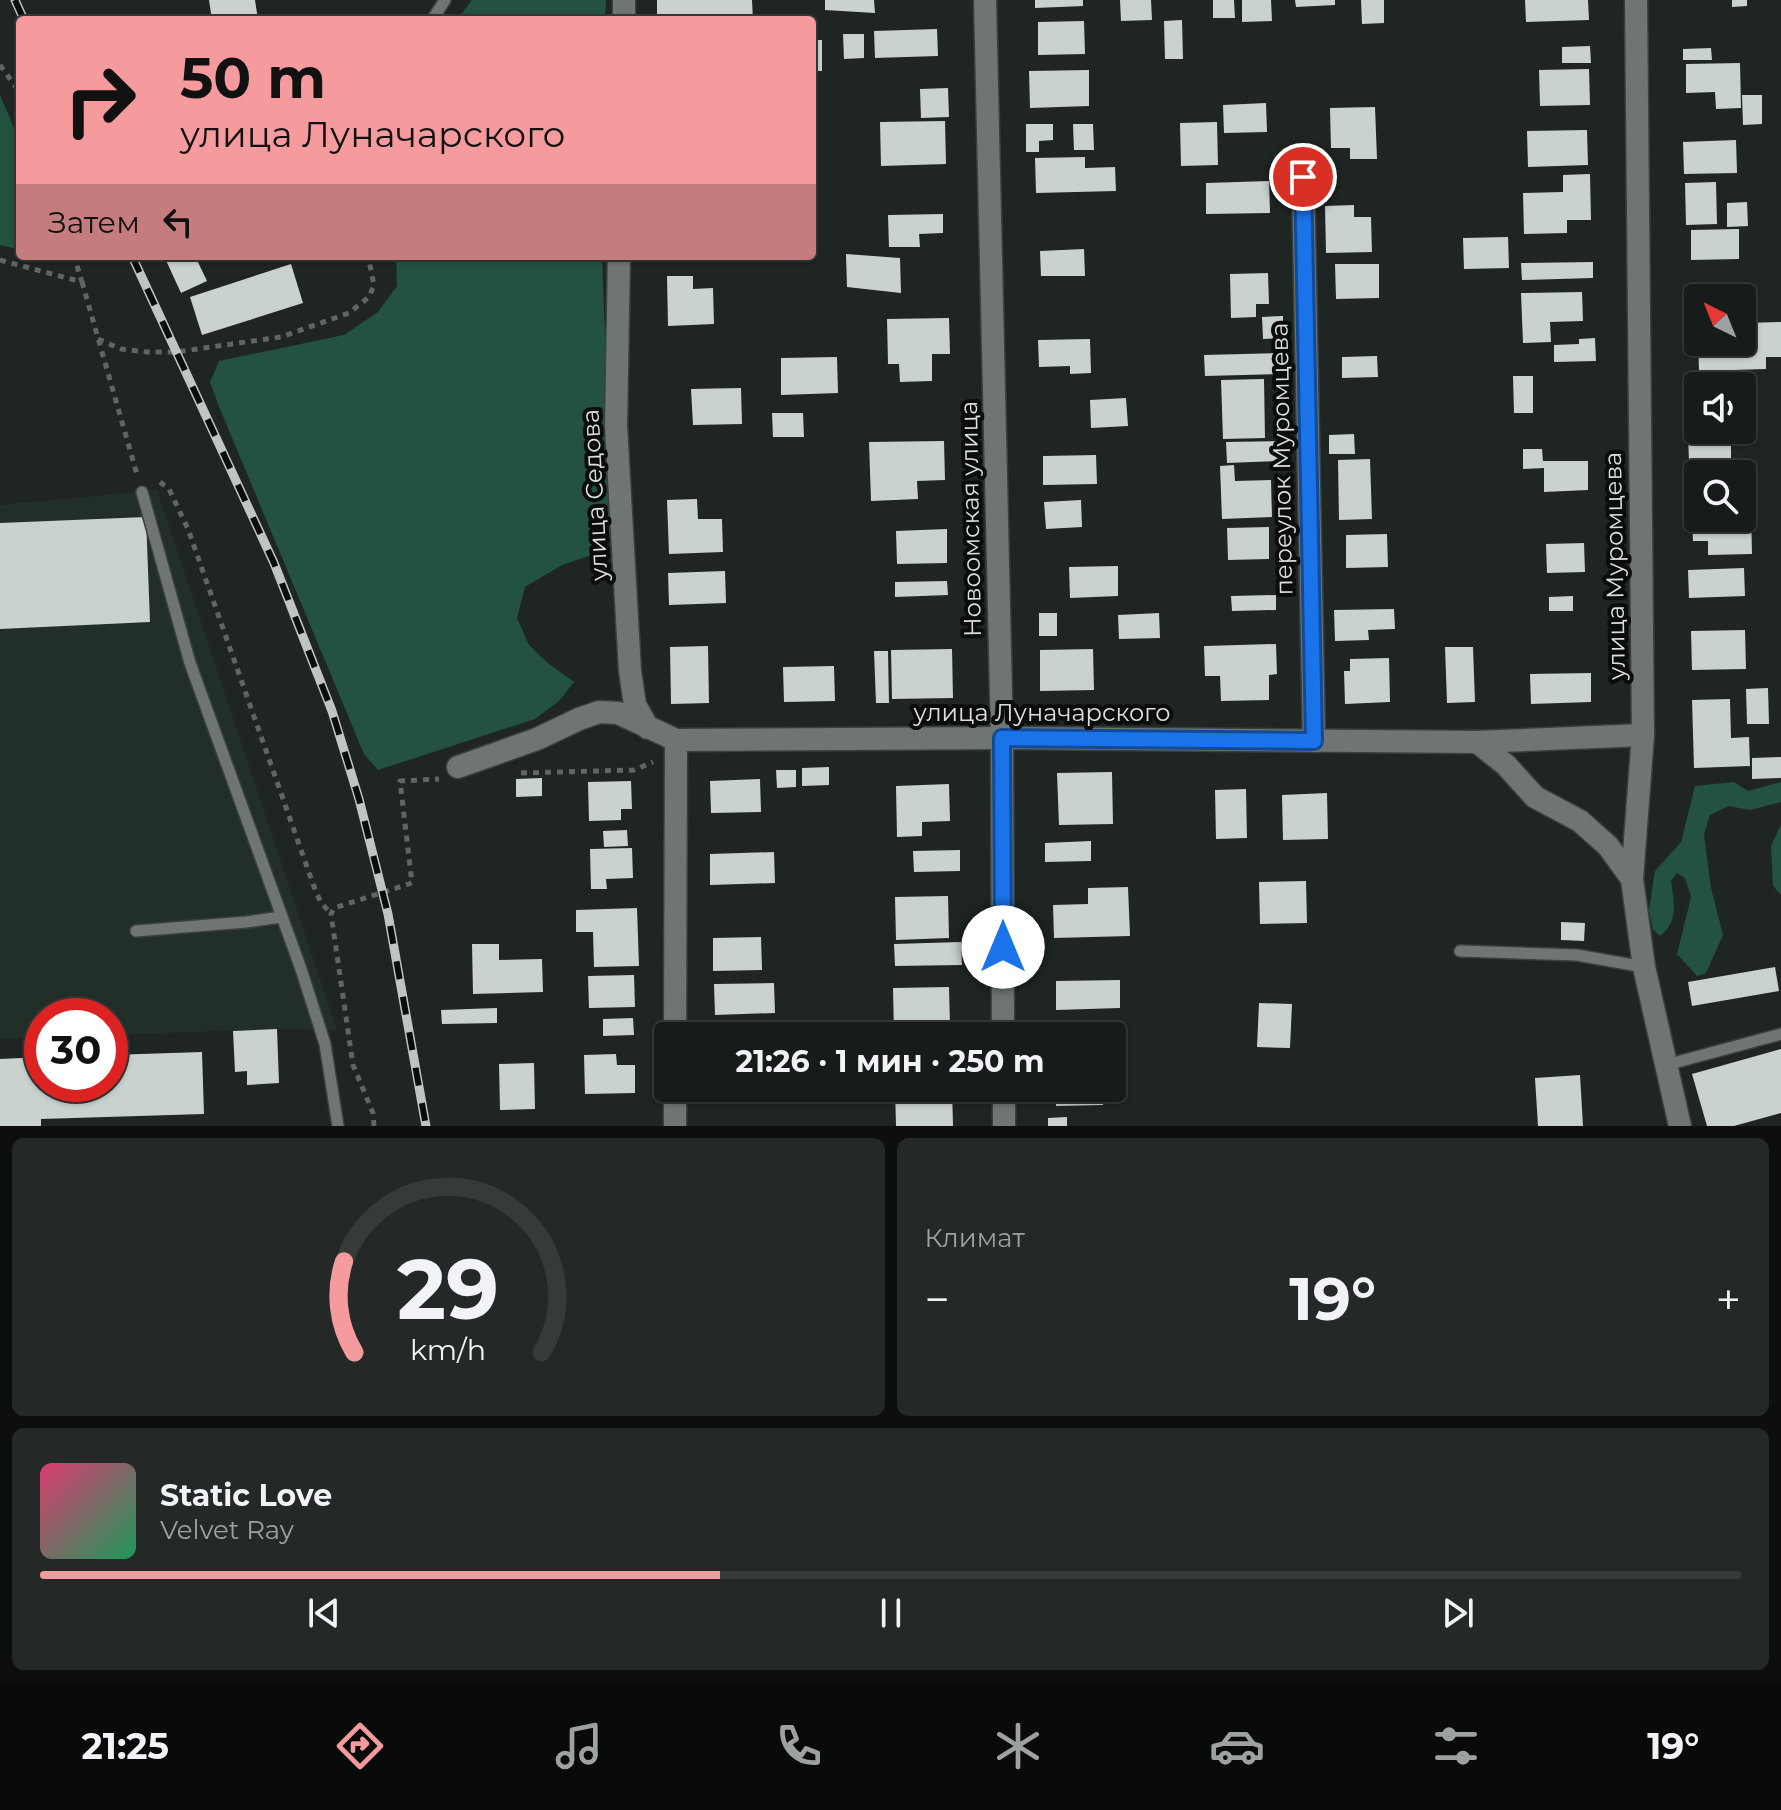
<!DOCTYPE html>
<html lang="ru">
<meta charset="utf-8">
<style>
body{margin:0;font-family:Montserrat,sans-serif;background:#242927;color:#f1f3f6;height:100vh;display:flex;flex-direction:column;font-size:30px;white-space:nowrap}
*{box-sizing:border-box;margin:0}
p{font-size:26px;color:#9ea1a2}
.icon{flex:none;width:44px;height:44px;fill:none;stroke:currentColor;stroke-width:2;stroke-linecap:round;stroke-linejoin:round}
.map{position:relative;height:1126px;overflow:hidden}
.side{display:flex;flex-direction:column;gap:12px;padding:12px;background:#0d0f0e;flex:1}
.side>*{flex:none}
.hud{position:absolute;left:16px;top:16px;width:800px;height:244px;border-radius:8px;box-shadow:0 2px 6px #0004,0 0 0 2px #363a39;background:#f59b9e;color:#111;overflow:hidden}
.needle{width:52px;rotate:317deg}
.buttons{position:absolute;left:1684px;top:284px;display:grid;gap:16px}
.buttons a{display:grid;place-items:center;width:72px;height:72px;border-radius:8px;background:#171c1a;box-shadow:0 2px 6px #0004,0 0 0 2px #363a39;font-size:40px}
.speed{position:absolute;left:24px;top:998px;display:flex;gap:16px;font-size:40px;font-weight:700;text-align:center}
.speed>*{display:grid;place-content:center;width:104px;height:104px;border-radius:50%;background:#171c1a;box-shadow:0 2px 6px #0004,0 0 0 2px #363a39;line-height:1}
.speed .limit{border:12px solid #d22;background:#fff;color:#111}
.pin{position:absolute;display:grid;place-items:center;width:68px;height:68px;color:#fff;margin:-34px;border:4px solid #fff;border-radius:50%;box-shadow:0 2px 8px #0007}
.me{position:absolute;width:88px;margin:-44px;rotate:0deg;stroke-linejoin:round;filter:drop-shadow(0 0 6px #0008)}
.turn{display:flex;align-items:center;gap:28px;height:168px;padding:0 32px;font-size:36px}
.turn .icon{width:104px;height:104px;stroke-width:2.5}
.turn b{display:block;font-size:56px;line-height:68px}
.then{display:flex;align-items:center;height:76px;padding:0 32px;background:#0003;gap:16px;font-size:30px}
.big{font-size:60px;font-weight:700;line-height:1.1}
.side .tile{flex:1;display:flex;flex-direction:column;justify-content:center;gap:12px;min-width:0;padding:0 28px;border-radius:12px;background:#242927}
.side .dial{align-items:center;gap:0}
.dial svg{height:208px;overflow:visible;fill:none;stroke:#363a39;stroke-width:7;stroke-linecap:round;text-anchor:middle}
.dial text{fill:#f1f3f6;stroke:none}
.song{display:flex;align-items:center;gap:24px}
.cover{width:96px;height:96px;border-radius:12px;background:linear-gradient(135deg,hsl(340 70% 55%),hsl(150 70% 35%))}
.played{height:8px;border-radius:4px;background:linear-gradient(90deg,#f59b9e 40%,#363a39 40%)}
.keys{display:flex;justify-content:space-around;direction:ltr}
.heat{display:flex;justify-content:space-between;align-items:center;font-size:44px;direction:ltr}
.side .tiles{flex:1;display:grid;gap:12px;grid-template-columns:1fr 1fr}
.tile:last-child{grid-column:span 2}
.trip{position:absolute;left:654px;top:1022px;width:472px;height:80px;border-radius:8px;background:#171c1a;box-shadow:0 2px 6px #0004,0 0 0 2px #363a39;font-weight:700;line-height:80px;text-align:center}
.tab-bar{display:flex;height:128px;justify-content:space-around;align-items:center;background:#090b0a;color:#9ea1a2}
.tab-bar .icon{width:56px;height:56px}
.tab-bar .active{color:#f59b9e}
.tab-bar b{font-size:36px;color:#f1f3f6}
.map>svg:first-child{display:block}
.built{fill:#222f29}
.green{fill:#235241}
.building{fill:#c9d2ce}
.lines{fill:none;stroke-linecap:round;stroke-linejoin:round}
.service-casing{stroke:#3b403e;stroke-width:14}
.minor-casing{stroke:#3b403e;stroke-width:25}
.path{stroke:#616664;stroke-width:5;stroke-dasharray:6 6;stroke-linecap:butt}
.service{stroke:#6e7572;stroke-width:11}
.minor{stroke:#6e7572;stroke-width:22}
.rail-casing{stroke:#c0c5c3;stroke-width:9}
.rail{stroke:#0b0d0c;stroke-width:6;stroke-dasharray:18;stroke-linecap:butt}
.route-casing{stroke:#114b97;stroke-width:20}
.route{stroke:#1a73e8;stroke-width:14}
.labels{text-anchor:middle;stroke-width:8;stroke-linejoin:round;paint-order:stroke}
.street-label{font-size:24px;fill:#dbdfdd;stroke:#0b0d0c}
</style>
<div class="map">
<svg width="1781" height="1126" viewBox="0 0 1781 1126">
<rect width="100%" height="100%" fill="#1f2522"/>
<path class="built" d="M157,490L337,1030L277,1029L110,1035V1016H42V1037L0,1039V505Z"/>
<g class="green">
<path d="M472,0H606L605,20H457Z"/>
<path d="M0,95L20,142V250L0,245Z"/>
<path d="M396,256H602L612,524L608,541L597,553L562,565L525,587L517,618L529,645L549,664L574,682L559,701L535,719L378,770L364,754L220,409L210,382L219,361L344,335L378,312L397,286Z"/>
<path d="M1734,782L1748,791L1781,782V802L1750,810L1729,806L1710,815L1704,834L1711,888L1723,935L1706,973L1697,976L1677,954L1691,897L1685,878L1677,873L1671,881C1674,902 1679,922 1660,936L1653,930L1649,910L1655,871L1681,842L1695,786Z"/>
<path d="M1781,824V894H1780L1773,886L1771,846Z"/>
</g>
<g class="building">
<path d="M209,0H255L258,20H212Z"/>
<path d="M657,0H752L753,20H657Z"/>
<path d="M825,0H874L875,13L825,10Z"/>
<path d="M1035,0H1083V6L1035,8Z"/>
<path d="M1120,0H1151L1152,20L1121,21Z"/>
<path d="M1213,0H1234L1235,18H1213Z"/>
<path d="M1242,0H1271L1272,21L1242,22Z"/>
<path d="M1295,0H1335V5L1296,7Z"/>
<path d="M1361,0H1384V23L1362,24Z"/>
<path d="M1525,0H1588L1589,20L1526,22Z"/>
<path d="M1732,0H1747V6L1732,7Z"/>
<path d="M1182,20L1183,59H1165L1164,21Z"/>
<path d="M1084,21L1085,54L1038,55V22Z"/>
<path d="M937,29L938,56L875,58L874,31Z"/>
<path d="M843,34H864V58L844,59Z"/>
<rect x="812" y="40" width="10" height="31"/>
<path d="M1590,46L1591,63H1562V47Z"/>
<path d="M1711,48L1712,60H1683V49Z"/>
<path d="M1740,63L1741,108L1716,109L1715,92L1686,93V64Z"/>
<path d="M1589,69L1590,105L1540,106L1539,70Z"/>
<path d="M1089,70V106L1030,108L1029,71Z"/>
<path d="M948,88L949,117L921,118L920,89Z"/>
<path d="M1742,95H1762V124L1743,125Z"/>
<path d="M1266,103L1267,132L1224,133L1223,105Z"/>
<path d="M1375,107L1377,159H1350V148H1331L1330,108Z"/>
<path d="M945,121L946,164L881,166L880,122Z"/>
<path d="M1217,122L1218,165L1181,166L1180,123Z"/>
<path d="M1026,124H1053V140L1039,141V152H1026Z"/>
<path d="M1073,124H1093L1094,150H1074Z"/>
<path d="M1587,130L1588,165L1528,167L1527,131Z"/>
<path d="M1736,140L1737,173L1684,174L1683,142Z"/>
<path d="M1085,157V168L1115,167L1116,191L1036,193L1035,158Z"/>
<path d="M1590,174L1591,220H1567V233L1524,234L1523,193L1563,192V175Z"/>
<path d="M1269,181L1270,213L1206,214V183Z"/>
<path d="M1716,182L1717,224L1686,225L1685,183Z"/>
<path d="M1747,202L1748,226L1727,227V203Z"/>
<path d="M1354,205V217H1371L1372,252L1326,253L1325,206Z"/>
<path d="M943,214V233L919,234L920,247H889L888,215Z"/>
<path d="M1739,229V259L1691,260V230Z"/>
<path d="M1508,237L1509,268L1464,269L1463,238Z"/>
<path d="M1084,249L1085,276H1041L1040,251Z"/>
<path d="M846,254L900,258L901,293L847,287Z"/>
<path d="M164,256H195L207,281L181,293Z"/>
<path d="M1593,262V278L1522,280L1521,263Z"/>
<path d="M291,264L303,303L202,335L190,297Z"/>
<path d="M1335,264H1379V298L1336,299Z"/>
<path d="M1268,273L1269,304H1256V317L1231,318L1230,274Z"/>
<path d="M667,276H693V289L713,288L714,324L668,326Z"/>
<path d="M1582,292L1583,321L1550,322L1551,342L1523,343L1521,293Z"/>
<path d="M1283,316V338L1263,339L1262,317Z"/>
<path d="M949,318L950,354H932V381L900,382L899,364H888L887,319Z"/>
<path d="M1781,322V357H1766V369L1699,371L1698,342H1742V323Z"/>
<path d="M1595,338L1596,361L1554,362V345L1579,344V339Z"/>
<path d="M1090,339L1091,373L1070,374V366L1039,367L1038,340Z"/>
<path d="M1278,353V374L1205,376L1204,355Z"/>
<path d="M1377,356L1378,377L1342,378V357Z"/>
<path d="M837,357L838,393L781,395V358Z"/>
<path d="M1513,376H1533V413H1514Z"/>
<path d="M1264,379L1265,438L1223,439L1221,380Z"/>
<path d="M741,388L742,424L693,425L691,389Z"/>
<path d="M1126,398L1128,426L1091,428L1090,400Z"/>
<path d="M772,413H803L804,437H773Z"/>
<path d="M1731,432V461L1689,462L1688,433Z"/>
<path d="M1354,434L1355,454H1329V435Z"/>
<path d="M944,441L945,480L917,481L918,499L871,501L869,442Z"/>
<path d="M1280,441L1281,461L1227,463L1226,442Z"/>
<path d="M1523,449H1542L1543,461H1588V490L1544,492V468L1523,469Z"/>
<path d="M1096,455L1097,484L1043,485V456Z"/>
<path d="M1370,459L1372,519L1339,520L1338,460Z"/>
<path d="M1234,465L1235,481L1271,480L1272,517L1222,519L1220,466Z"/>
<path d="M697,499L698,519H722L723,552L669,554L667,500Z"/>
<path d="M1081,500L1082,527L1046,529L1044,502Z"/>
<path d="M1742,512H1751L1752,554L1708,555V541H1693L1692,513H1698V518H1742Z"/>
<path d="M146,517L150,622L0,629V523Z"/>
<path d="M1269,527V559L1228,560L1227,528Z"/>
<path d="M947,529V563L897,564L896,531Z"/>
<path d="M1387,534L1388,567L1346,568V535Z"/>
<path d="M1584,543L1585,572L1547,573L1546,544Z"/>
<path d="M1118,566V596L1070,598L1069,567Z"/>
<path d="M1744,568L1745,596L1689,598L1688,570Z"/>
<path d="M725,571L726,603L669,605L668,573Z"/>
<path d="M947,581L948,595L895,597V582Z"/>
<path d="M1276,595V610L1232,611L1231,596Z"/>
<path d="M1573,596V611H1549V597Z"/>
<path d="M1394,609L1395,629L1368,630L1369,640L1335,641L1334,610Z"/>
<rect x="1039" y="613" width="18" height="23"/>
<path d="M1159,613L1160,638L1119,639L1118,615Z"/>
<path d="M1745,630L1746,669L1692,670L1691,631Z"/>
<path d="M1276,644L1277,674L1269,675V700L1221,701L1220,676H1205L1204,646Z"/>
<path d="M708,646L709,703L671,704L670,647Z"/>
<path d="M1445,647H1473L1475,702L1447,703Z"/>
<path d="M952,649L953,698L892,699L891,650Z"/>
<path d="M1093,649L1094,690L1040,691V650Z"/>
<path d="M874,651H888L889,703H876Z"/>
<path d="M1389,658L1390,702L1345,704L1344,671H1350V659Z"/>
<path d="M834,666L835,701L784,702L783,667Z"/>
<path d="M1591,673V702L1531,704L1530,674Z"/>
<path d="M1768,688L1769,724H1747L1746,689Z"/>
<path d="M1730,699L1731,738L1749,737L1750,766L1694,768L1692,700Z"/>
<path d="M1781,757V778L1752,779V758Z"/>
<path d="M829,767V785L802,786V768Z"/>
<path d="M776,770H796V787L777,788Z"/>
<path d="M1112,772L1113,824L1059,825L1057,773Z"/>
<path d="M542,778V796L516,797V779Z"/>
<path d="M760,779L761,812L711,813L710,781Z"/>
<path d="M631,781L632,809H621V820L589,821L588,782Z"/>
<path d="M949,784L950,821L922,822V836L897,837L896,786Z"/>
<path d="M1246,789L1247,838L1216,839L1215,790Z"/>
<path d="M1327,793L1328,839L1283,840L1282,795Z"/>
<path d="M627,830L628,846L604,847L603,831Z"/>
<path d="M1091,841V861L1045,862V843Z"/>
<path d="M632,848L633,878L606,879L607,889H591L590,849Z"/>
<path d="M960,850V871L914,872L913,851Z"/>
<path d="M774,852L775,883L710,885V854Z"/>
<path d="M1306,881L1307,923L1260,924L1259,882Z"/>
<path d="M1128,887L1130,936L1054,938L1053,905L1088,904V888Z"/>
<path d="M948,896L949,938L896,940L895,897Z"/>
<path d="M637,908L639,966L594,967L593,932H576V910Z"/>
<path d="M1561,922L1585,923L1584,941L1561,940Z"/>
<path d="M761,937L762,970L713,971V938Z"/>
<path d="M961,942L962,965L895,966L894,944Z"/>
<path d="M472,944H499V960L542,959L543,992L473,994Z"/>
<path d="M1775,967L1779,991L1692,1006L1688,982Z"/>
<path d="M634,975L635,1007L589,1008L588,976Z"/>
<path d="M1120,980V1008L1056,1010V981Z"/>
<path d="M774,983L775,1013L715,1015L714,984Z"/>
<path d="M949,987L950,1025L937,1026V1036H894L893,988Z"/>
<path d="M1259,1003L1292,1004L1290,1048L1257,1047Z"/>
<path d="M497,1008V1023L442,1024L441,1010Z"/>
<path d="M633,1018L634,1035L603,1036V1019Z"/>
<path d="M1049,1025H1078V1036H1050Z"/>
<path d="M277,1029L279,1083L247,1085V1071L235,1072L233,1031Z"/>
<rect x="718" y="1029" width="32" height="7"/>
<path d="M1781,1049V1113L1734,1126H1707L1692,1074Z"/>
<path d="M202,1052L204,1114L41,1119V1126H0V1059L42,1057V1084H110V1055Z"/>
<path d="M616,1054L617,1065H635V1093L585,1094L584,1055Z"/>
<path d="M534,1063L535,1109L500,1110L499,1064Z"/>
<path d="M1580,1075L1583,1126H1538L1535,1078Z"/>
<path d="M718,1088H762L763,1095L718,1096Z"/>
<path d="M895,1088H952L953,1126H896Z"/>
<path d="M1055,1088H1102L1103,1105L1056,1106Z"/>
<path d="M1067,1117V1126H1048V1118Z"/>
</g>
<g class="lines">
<g class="service-casing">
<g id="service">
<path d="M432,20L445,0"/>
<path d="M142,492L190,663L301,969L325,1044L338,1126"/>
<path d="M136,931L246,922L281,917"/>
<path d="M1460,951L1577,955L1644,967"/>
<path d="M1666,1065L1781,1034"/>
</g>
</g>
<g class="minor-casing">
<g id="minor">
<path d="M985,0L1002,738L1003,1036"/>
<path d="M1636,0L1643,735L1632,879L1644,967L1680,1126"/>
<path d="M624,20V0"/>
<path d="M1303,177L1314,741"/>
<path d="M619,256L616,426L630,671L635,705L648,728"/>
<path d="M1477,742L1506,765L1535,797L1580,821L1608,846L1632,879"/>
<path d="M458,767L537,739L579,719L599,712L618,713L676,740L1002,738L1477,742L1643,735"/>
<path d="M675,1036L676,740"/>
<path d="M1004,1088V1126"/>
<path d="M675,1126V1088"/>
</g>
</g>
<g class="path">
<path d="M0,65L20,93"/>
<path d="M0,260L82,282L74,256"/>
<path d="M82,282L138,478"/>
<path d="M98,339L121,349L147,352H176L281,337L349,313L369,297L374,285L368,256"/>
<path d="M160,482L169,489L188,529L313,884L320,901L331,914"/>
<path d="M521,773L634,770L653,762"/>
<path d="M374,1126L373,1113L353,1065L331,914L334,908L412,883L400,781L439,779"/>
</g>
<use href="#service" class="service"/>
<use href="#minor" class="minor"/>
<g class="rail-casing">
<g id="rail">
<path d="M15,0L24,20"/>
<path d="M132,256L274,563L332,711L359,799L388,914L426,1126"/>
</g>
</g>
<use href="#rail" class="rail"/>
</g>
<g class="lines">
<g class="route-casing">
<path id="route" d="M1003,947L1002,738L1314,741L1303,177"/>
</g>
<use href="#route" class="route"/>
</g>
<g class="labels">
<g class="street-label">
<text transform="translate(1282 459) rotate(-91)" y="8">переулок Муромцева</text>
<text transform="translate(595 495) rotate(-93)" y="8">улица Седова</text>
<text transform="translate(971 519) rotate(-91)" y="8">Новоомская улица</text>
<text transform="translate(1615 566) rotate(-91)" y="8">улица Муромцева</text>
<text x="1042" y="721">улица Луначарского</text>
</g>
</g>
</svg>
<div class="buttons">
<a><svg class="needle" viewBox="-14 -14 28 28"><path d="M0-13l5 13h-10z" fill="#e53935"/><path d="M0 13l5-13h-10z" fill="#9ea1a2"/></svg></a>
<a><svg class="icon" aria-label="sound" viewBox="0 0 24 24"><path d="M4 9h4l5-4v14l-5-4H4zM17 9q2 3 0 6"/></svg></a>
<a><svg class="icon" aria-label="search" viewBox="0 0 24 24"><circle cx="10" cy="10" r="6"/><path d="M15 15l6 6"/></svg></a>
</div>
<div class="speed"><div class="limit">30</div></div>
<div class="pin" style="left:1303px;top:177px;background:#d93025"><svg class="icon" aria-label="arrive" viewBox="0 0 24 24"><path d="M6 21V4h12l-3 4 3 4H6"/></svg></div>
<svg class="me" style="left:1003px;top:947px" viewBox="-20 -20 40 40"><circle r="19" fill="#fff"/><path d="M0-13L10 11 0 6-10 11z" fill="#1a73e8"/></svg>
<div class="trip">21:26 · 1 мин · 250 m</div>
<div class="hud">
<div class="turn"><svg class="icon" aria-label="right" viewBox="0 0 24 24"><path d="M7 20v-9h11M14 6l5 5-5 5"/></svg><div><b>50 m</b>улица Луначарского</div></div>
<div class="then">Затем<svg class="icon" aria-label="left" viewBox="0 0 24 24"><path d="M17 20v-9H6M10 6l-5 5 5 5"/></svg></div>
</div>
</div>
<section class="side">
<div class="tiles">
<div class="tile dial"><svg viewBox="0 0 100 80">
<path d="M14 69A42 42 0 1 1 86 69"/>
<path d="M14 69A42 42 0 0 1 10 34" stroke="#f59b9e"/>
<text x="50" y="56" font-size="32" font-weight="700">29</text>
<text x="50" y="72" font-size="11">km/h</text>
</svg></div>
<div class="tile"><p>Климат</p>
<div class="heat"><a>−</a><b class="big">19°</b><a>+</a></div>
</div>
<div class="tile">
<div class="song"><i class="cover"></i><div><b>Static Love</b><p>Velvet Ray</p></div></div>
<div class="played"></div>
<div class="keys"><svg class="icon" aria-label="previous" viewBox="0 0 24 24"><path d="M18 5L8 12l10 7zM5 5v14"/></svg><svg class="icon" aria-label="pause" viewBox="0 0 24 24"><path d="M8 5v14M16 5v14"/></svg><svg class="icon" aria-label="next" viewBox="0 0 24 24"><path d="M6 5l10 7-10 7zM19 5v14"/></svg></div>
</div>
</div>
</section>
<nav class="tab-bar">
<b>21:25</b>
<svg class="icon active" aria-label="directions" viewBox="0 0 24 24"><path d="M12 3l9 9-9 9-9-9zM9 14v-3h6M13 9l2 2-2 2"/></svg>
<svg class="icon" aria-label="music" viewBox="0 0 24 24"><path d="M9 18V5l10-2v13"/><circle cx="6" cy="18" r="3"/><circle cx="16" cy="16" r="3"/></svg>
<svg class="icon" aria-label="phone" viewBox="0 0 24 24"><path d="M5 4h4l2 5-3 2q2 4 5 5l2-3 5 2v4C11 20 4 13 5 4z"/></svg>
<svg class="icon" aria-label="climate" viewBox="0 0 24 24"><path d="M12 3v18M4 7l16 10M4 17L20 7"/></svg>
<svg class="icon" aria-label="car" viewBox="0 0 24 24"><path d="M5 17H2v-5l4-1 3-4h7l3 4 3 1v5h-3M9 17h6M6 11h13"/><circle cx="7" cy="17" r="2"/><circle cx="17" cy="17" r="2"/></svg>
<svg class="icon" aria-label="filters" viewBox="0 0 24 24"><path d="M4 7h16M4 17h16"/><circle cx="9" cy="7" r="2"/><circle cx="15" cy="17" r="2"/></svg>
<b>19°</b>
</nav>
